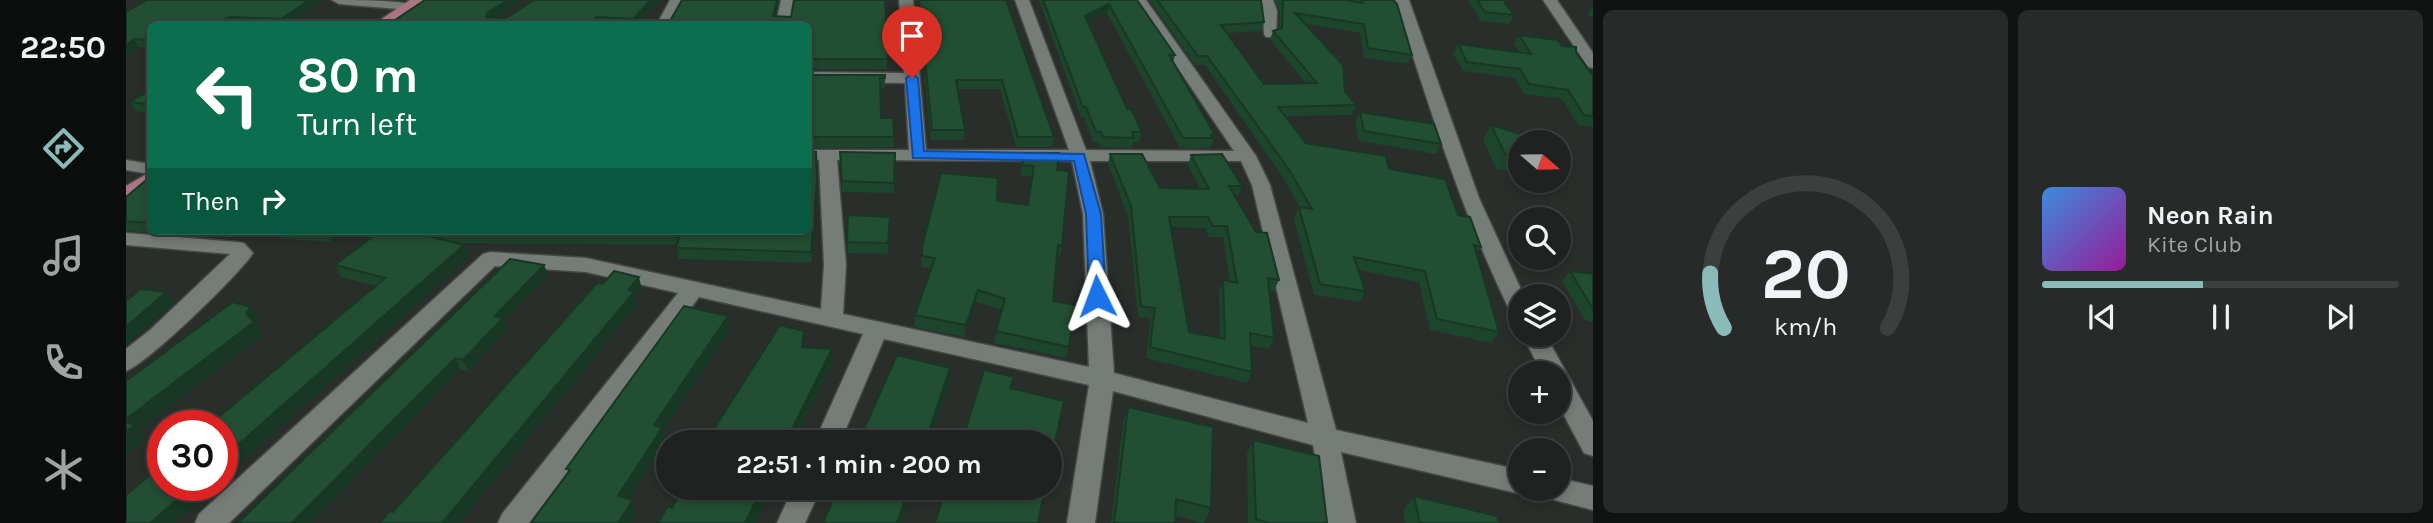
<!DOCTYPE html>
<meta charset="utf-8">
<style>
body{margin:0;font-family:Karla,sans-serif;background:#272a29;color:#f1f3f6;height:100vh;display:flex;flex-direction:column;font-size:26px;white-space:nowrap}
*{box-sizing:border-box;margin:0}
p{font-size:23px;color:#a1a4a5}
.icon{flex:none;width:38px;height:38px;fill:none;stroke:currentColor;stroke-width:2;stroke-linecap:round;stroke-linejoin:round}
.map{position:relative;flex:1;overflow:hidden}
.details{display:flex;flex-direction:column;gap:10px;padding:10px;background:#111312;width:840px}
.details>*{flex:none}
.top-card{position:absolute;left:21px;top:21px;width:665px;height:214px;border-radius:10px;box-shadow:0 4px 10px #0003,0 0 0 2px #3c3f3e;background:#0b6e4f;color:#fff;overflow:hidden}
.needle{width:46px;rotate:110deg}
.fabs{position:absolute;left:1382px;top:130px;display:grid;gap:14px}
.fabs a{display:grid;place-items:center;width:63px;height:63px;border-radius:50%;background:#1f2220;box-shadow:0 4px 10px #0003,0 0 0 2px #3c3f3e;font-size:35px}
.speed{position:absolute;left:21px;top:410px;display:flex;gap:14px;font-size:35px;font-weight:700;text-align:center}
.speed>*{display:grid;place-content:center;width:91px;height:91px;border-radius:50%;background:#1f2220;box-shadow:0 4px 10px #0003,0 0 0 2px #3c3f3e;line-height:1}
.speed .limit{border:10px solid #d22;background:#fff;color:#111}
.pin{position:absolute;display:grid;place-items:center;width:60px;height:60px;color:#fff;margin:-72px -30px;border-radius:50% 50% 50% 0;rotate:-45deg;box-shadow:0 0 7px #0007}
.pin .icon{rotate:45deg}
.me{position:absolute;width:77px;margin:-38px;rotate:357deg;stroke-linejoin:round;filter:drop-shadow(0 0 5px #0008)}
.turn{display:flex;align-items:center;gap:24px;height:147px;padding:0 35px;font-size:32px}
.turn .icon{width:91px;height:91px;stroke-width:2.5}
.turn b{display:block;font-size:49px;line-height:60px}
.then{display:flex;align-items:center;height:66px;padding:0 35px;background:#0003;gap:14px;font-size:26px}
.details .card{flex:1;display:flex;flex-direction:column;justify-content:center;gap:10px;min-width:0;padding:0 24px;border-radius:10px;background:#272a29}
.details .dial{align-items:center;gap:0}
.dial svg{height:182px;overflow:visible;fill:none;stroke:#3c3f3e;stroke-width:7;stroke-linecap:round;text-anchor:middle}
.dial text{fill:#f1f3f6;stroke:none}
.song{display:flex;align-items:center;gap:21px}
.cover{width:84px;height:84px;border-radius:10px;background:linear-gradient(135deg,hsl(210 70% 55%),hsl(300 70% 35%))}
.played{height:7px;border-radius:4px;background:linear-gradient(90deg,#8bbbb9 45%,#3c3f3e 45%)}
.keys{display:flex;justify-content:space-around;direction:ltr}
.details .tiles{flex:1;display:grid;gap:10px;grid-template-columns:repeat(2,1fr)}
.trip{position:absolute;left:530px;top:430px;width:406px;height:70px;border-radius:35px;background:#1f2220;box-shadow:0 4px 10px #0003,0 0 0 2px #3c3f3e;font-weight:700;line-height:70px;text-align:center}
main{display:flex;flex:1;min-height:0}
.dock{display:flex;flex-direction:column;width:126px;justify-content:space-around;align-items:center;background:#0c0e0d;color:#a1a4a5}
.dock .icon{width:49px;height:49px}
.dock .on{color:#8bbbb9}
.dock b{font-size:32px;color:#f1f3f6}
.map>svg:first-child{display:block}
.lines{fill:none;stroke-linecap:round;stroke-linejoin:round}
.minor-casing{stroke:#454946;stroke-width:3}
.major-casing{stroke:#454946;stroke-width:3}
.minor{fill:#767c78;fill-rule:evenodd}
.major{fill:#a87581;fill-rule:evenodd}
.wall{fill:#1d442c;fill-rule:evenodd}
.shaded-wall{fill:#183724}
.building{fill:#224f33;stroke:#183724;stroke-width:2;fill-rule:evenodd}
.route{fill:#1a73e8;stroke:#114b97;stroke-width:2}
</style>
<main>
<nav class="dock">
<b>22:50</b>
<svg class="icon on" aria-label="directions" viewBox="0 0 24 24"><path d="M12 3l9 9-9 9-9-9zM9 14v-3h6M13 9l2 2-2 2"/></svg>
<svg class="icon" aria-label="music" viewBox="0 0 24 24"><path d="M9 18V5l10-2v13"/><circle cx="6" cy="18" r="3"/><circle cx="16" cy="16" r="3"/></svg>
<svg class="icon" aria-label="phone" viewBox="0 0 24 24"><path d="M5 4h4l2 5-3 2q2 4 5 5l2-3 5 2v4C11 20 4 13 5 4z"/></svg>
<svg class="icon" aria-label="climate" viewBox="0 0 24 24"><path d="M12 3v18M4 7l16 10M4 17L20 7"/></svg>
</nav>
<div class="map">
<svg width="1467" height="523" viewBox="0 0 1467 523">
<rect width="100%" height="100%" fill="#292e2b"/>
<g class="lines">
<g class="minor-casing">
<g id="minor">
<path d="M206,0C226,0 277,0 291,6L284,10L213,4Z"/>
<path d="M544,0H558L545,24H531Z"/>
<path d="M655,0H669L664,24H650Z"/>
<path d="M773,0H787L800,150H943L889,0H903L960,150L1108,151L1006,0H1020L1130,156L1144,185L1210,430L1395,470V488H1406L1405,490L1395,494L1215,452L1230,523H1202L1187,445L987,391L969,523H941L963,385L758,339L714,443H688L737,334L573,297L403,523H372L376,514L552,293L460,272L369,266L103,523H69L73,514L357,254L364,252L460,258L695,309L698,265L693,160H682V150H783L779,83L682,82V72L778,73ZM711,160L946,161L957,214L963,367L717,314L720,265ZM964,161H1115L1126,185L1182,423L988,373L977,214Z"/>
<path d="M1133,0H1147L1151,11L1150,37H1140L1138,34L1137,11Z"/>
<path d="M1269,0H1283L1353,198L1398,296H1395V319L1387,316L1384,311C1335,211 1303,106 1269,0Z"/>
<path d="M1417,0H1431L1467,53V68L1462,67Z"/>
<path d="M0,160L24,164V174L0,170Z"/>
<path d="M0,233L111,242L118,243L127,253C114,274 21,364 0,371V349L24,330L104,254L0,245Z"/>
<path d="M1396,334H1419L1467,421V456L1458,453L1433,406V373H1416Z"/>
<path d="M1433,478L1467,486V510L1413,496L1409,488H1433Z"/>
<path d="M667,488H695L679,523H651Z"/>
</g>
</g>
<g class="major-casing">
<g id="major">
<path d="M284,0H300L264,24H248Z"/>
<path d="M24,172V186L0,200V186Z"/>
</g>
</g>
<use href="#minor" class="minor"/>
<use href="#major" class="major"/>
</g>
<g class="wall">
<path d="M198,0L163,24H24V48L13,47L0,57V12Z"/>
<path d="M299,0H397L370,17L380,18L408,0H534L512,24H263Z"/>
<path d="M556,0H653L650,16L665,17L668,0H759L761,69H682V24H545L544,21Z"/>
<path d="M791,0H880L928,137L926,147H890L874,89H831L839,130L838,140H805Z"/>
<path d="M913,0H1011L1049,55L1047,63L1089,135L1086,145H1085L1084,148H1054L981,13L962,22L1001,109L1016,132L1013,142H1007L1006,148L975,147L973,142H967L958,117H955Z"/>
<path d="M1023,0H1135L1138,22L1135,31L1101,33L1138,84L1180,83L1144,40L1147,31L1153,29L1154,11L1149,0H1219L1227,1L1226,0H1267L1286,55L1281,64L1238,58L1234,33L1179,24L1219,91L1230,105L1226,115L1159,116L1180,143L1263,169L1332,215L1355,247L1350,253L1373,332L1365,343L1304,330L1293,282L1233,270L1239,291L1234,302L1188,295L1168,218L1173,207L1174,208L1158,179L1079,65H1069Z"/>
<path d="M1344,0H1377L1388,15L1384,24L1355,21L1343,2Z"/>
<path d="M1467,6V19L1462,14Z"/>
<path d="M1393,35L1436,46L1450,52L1467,76V127L1452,125L1436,99L1398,94L1389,78L1337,71L1327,54L1332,44L1393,52L1388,44Z"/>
<path d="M682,75H759V88H754L755,118L768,137V147L682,148Z"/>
<path d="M24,90V113L10,111L4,102Z"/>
<path d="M1234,112L1315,144L1310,154L1233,141L1229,122Z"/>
<path d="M1365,125L1391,133L1433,139L1448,165L1438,180L1433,179V142H1395V173L1370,169L1357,139Z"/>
<path d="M714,152L769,153L768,193L716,192Z"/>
<path d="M898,153L931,170L936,246L934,257L931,256L927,301L943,347L940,358L868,343L870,331L876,310L850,302L838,337L788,327L789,315L805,268L795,267L796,247L871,201L902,205L906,177L894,175Z"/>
<path d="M984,154L1034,188L1074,189L1062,165L1065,155L1116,186L1112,196H1110L1153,280L1148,291L1143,290L1148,338L1143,349L1124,346L1126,372L1121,383L1020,358L1025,318L1012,317L1002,216L982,164ZM1045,227L1079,228L1083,237H1097L1104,282L1097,280L1093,291L1094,338L1063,332Z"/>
<path d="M24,177V231H60L55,235L0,231V197Z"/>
<path d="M692,191L686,263L552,259L551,245L328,243L338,245L343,257L96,480V425L250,286L215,277L209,265L252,232L245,231H682Z"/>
<path d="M722,215L764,217L762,254L722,253Z"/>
<path d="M149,231H217L207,242L154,239Z"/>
<path d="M418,265L422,276L378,321L382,329L342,371L334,369L186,523H112Z"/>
<path d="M1444,271L1467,274V322L1459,320L1436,281Z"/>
<path d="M888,377L886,388L924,443H837V438Z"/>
<path d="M1002,407L1085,508L1078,523L1049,516V523H985L997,423Z"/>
<path d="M1127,440L1201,523H1122L1121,454Z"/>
<path d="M1288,496L1373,523H1279L1277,511Z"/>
</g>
<g class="shaded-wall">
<path d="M183,0H198L163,24H158L155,19Z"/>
<path d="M382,0H397L364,22L360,17L361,13Z"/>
<path d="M525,0H534L512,24H508L507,19Z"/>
<path d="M651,0H653L648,24L647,16Z"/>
<path d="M983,4L981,13L958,24L959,16Z"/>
<path d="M104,17L107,24H89Z"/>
<path d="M471,17L473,24H464Z"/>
<path d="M8,39L13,47L0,57V45Z"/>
<path d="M691,180L692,191L686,263L685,252Z"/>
<path d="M201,231H217L207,242Z"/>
<path d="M338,245L343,257L96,480V459Z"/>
<path d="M418,265L422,276L378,321L382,329L342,371L337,360L369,316Z"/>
<path d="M513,277L516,290L510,297L511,305L334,523H316Z"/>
<path d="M852,290L850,302L838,337L840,325Z"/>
<path d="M40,292L48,303L0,346V327Z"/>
<path d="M125,307L133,320L130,324L137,335L13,431L20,439L0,455V419Z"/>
<path d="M602,316L604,330L537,430L540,442L496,509L492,496L528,425Z"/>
<path d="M706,349V365L668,443H659Z"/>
<path d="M329,358L334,369L186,523H166Z"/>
<path d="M824,368L823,383L803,443H799Z"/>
<path d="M68,485H91L49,523H24Z"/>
<path d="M636,488H646L629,523H619Z"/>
<path d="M783,488H787L775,523H771Z"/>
<path d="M507,500L511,514L505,523H492Z"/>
</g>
<g class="building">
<path d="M21,0H183L155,19L104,17L89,24H24V40L8,39L0,45V12Z"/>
<path d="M299,0H382L361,13L360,17L380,18L408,0H525L507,19L471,17L464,24H263Z"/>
<path d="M556,0H651L647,16L665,17L668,0H759L762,59H682V24H548L549,21H544Z"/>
<path d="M793,0H880L928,137H892L876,80H830L839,130H806Z"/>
<path d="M917,0H1011L1049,55H1043L1089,135H1085L1087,138H1057L983,4L959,16L1001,109H1005L1016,132H1006L1008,138L977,137L975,132H970L960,107H957Z"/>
<path d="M1031,0H1135L1138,22L1095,25L1138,84L1191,83L1147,31L1156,28L1157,2L1156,0H1219L1237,3L1235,0H1267L1271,4L1286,55L1242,48L1238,24L1169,13L1217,65L1219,91L1230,105L1152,107L1180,143L1260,156L1263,169L1319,179L1332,215L1344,217L1355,247L1348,245L1373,332L1311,319L1299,271L1228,257L1239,291L1194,284L1173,207L1186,209L1162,168L1081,56H1072Z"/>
<path d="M1351,0H1377L1388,15L1359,12Z"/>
<path d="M1393,35L1432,40L1436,46L1450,47V52L1467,76V116L1458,115L1442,90L1403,84L1394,69L1341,62L1332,44L1405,54Z"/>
<path d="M682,75H759V78H754L755,118H767L768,137H682Z"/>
<path d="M24,90V104L4,102Z"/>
<path d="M1234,112L1308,124L1315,144L1238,131Z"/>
<path d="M1365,125L1391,133L1433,139L1448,165L1433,163V142H1395V157L1379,154Z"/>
<path d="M682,151L690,152L691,180L685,252L550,248L554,234L313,231H682Z"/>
<path d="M714,152L769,153L768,183L716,181Z"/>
<path d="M898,153H933L931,170L943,171L936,246L932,245L927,301L949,305L943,347L870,331L879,299L852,290L840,325L789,315L809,258L796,256V247L815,173L872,178L871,201L902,205L908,166L896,165Z"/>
<path d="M984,154H1016L1034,188L1083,189L1065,155L1096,154L1116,186H1103L1130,232L1141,233L1153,280L1142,278L1148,338L1124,333L1126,372L1024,347L1029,308L1015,306L1005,206ZM1043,217H1082L1087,226H1101L1111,283L1097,280L1099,339L1063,332Z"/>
<path d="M24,177V223L0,221V197Z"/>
<path d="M722,215L764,217L762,243L721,242Z"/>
<path d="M254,231H302V236L338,245L96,459V425H83L259,278L209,265Z"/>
<path d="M384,259L418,265L369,316L377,318L337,360L329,358L166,523H112Z"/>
<path d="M488,271L513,277L502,290L508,292L316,523H254L264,511L267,512L471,283L477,284Z"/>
<path d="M1444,271L1467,274V309Z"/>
<path d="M15,289L40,292L0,327V301Z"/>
<path d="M107,302L125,307L120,313L128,322L0,419V381Z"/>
<path d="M558,306L602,316L528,425L536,428L492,496L507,500L492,523H405L444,470L440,469Z"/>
<path d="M654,325L678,331L676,347L706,349L659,443H584L590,433L586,432Z"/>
<path d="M771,355L824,368L799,443H732Z"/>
<path d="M858,370L888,377L884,388L938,401L924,466V443H857L837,438Z"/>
<path d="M1002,407L1087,427L1085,508L1050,499L1049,523H988Z"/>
<path d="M0,422L9,425L0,432Z"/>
<path d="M1127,440L1193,456L1201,523H1143L1130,519Z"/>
<path d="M37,464V485H68L24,523H0V495Z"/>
<path d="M557,488H636L619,523H532L542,506L546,508Z"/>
<path d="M712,488H783L771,523H697Z"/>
<path d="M820,488H851L862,491L863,488H919L912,523H809Z"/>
<path d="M1288,496L1371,516L1373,523H1294Z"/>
</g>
<path class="route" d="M786,74L792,78L798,151L958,154L975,214L980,296L977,300L971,302L963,296L960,214L948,161L787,158L780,78Z"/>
</svg>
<div class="fabs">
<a><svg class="needle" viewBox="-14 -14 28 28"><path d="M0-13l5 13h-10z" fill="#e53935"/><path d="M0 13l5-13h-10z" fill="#a1a4a5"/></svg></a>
<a><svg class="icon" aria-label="search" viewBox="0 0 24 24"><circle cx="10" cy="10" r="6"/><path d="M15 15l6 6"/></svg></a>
<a><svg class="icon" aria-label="layers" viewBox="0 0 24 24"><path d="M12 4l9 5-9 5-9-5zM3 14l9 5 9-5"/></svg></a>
<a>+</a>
<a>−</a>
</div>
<div class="speed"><div class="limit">30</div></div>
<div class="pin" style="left:786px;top:78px;background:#d93025"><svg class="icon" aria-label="arrive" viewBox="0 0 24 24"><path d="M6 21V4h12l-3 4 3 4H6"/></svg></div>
<svg class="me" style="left:971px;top:296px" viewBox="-20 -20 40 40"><path d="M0-17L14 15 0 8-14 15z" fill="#1a73e8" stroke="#fff" stroke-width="4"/></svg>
<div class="trip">22:51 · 1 min · 200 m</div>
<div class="top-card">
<div class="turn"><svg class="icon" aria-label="left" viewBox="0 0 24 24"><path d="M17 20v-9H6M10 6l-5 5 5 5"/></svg><div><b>80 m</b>Turn left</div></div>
<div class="then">Then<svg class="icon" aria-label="right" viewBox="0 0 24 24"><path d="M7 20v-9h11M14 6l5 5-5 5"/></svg></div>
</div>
</div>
<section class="details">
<div class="tiles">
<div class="card dial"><svg viewBox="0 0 100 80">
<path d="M14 69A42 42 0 1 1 86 69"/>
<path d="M14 69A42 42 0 0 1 8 45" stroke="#8bbbb9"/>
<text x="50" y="56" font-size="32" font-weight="700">20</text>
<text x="50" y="72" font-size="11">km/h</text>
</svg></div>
<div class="card">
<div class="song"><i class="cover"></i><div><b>Neon Rain</b><p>Kite Club</p></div></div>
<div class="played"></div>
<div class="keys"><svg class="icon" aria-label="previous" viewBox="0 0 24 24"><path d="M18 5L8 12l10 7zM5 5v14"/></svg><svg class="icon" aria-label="pause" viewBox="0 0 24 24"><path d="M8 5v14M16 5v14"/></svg><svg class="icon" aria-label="next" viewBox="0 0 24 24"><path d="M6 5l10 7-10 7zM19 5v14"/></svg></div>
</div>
</div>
</section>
</main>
